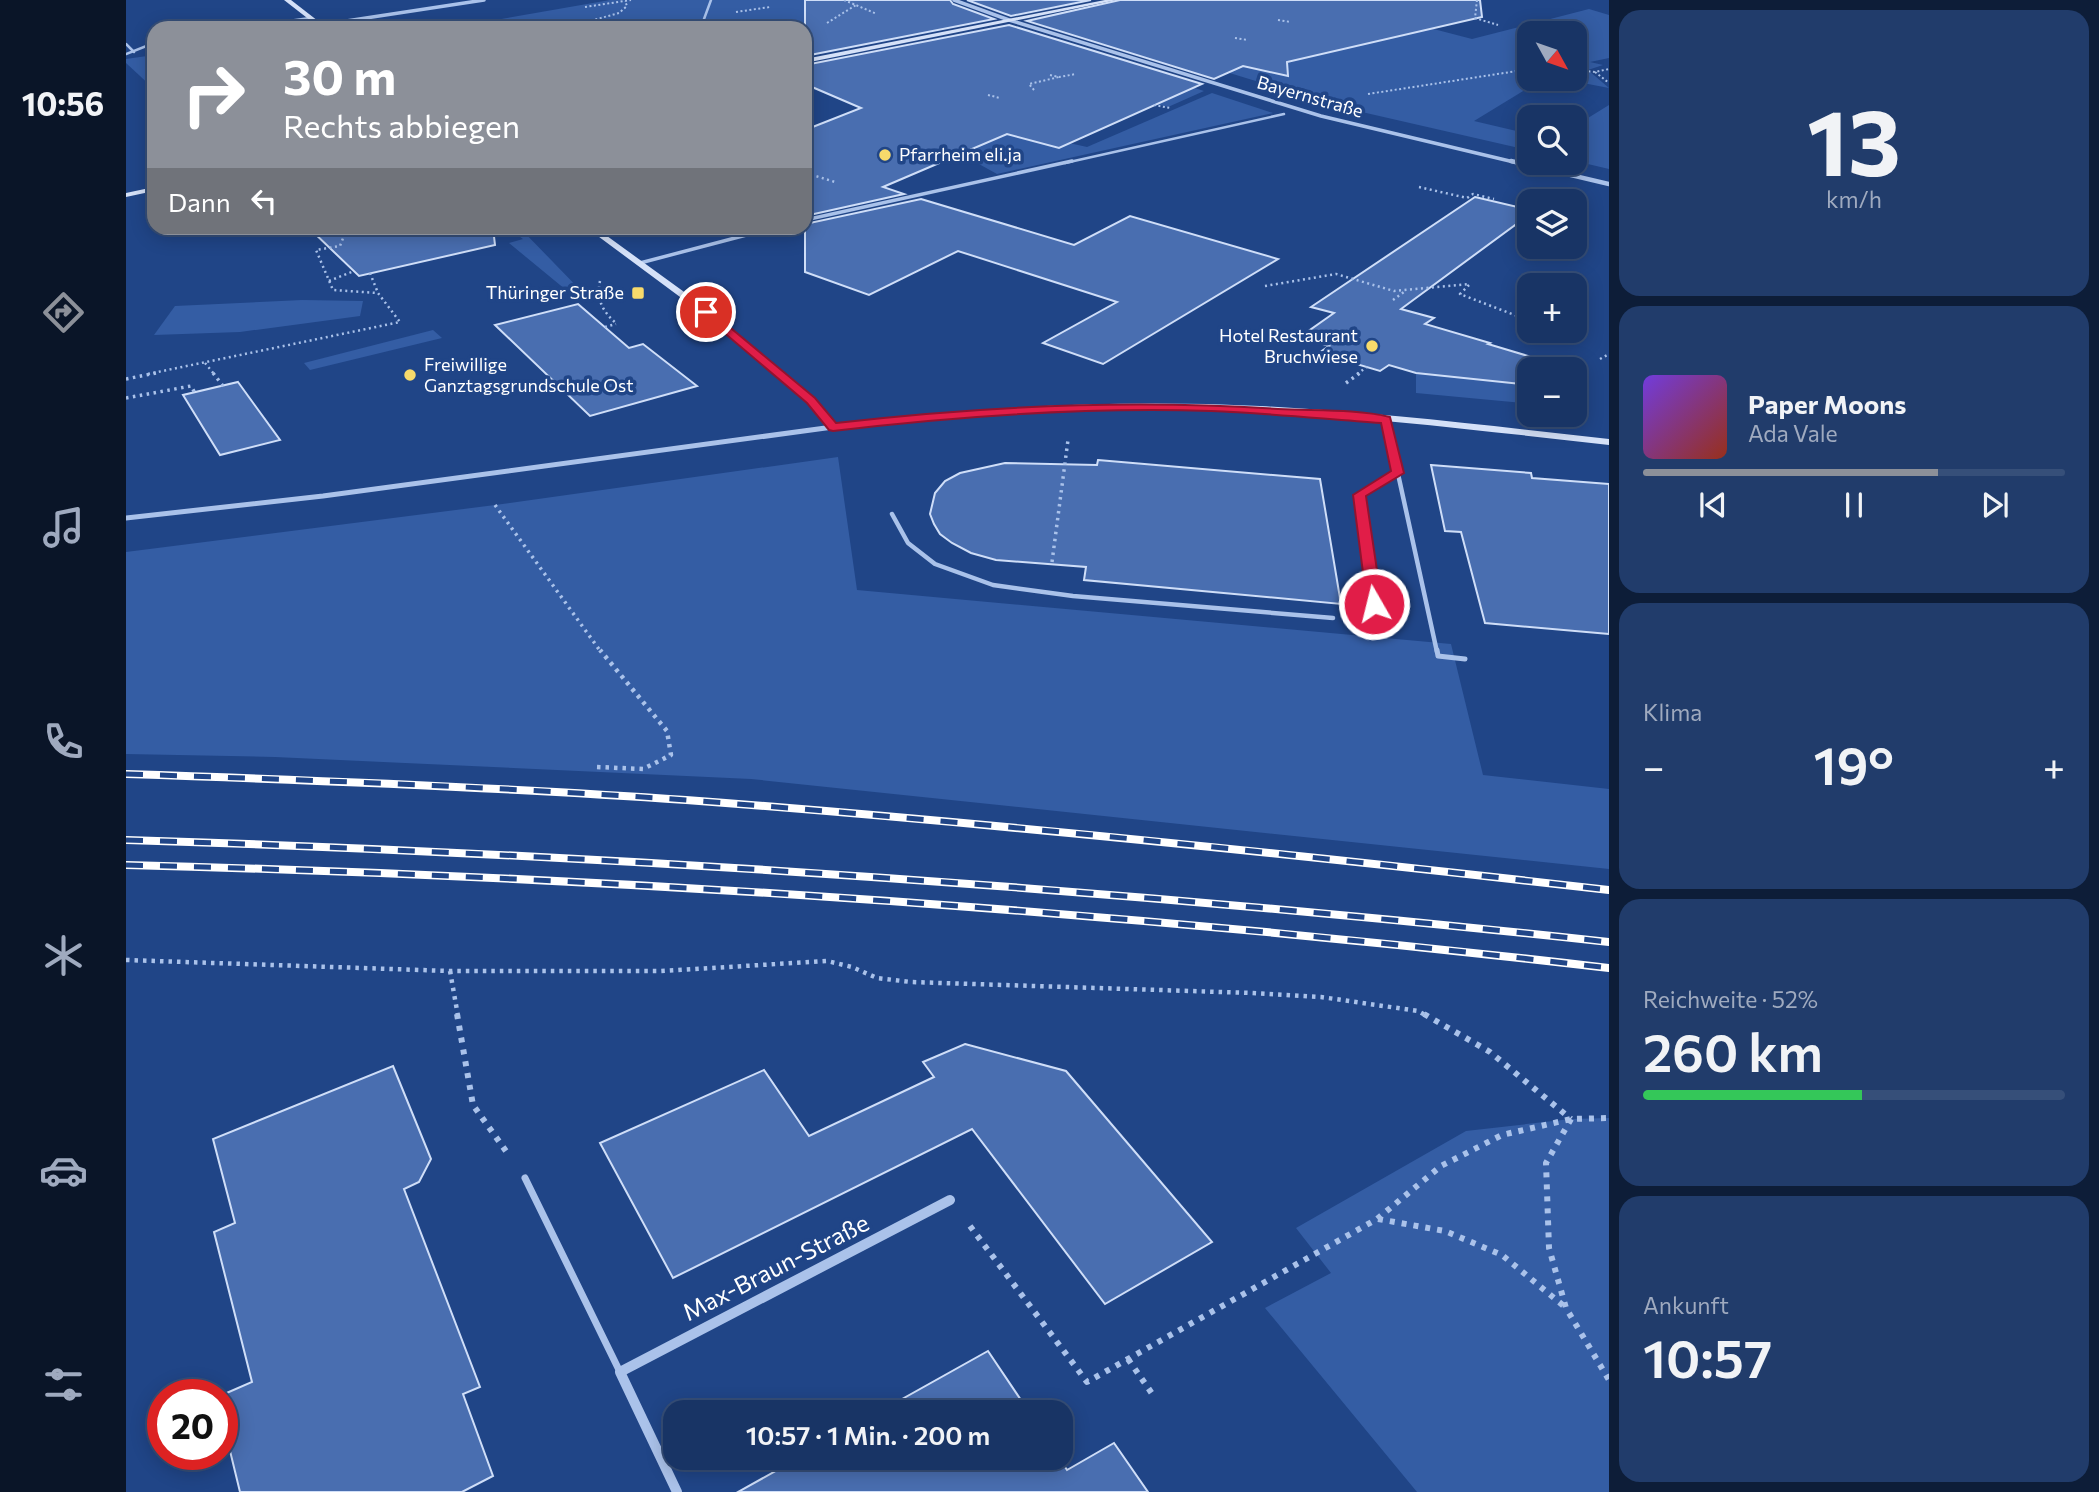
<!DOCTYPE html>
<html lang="de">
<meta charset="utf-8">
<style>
body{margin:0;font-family:Commissioner,sans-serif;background:#213c6b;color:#f1f3f6;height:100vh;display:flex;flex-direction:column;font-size:26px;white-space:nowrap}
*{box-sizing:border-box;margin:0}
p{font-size:23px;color:#9faabf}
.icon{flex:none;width:38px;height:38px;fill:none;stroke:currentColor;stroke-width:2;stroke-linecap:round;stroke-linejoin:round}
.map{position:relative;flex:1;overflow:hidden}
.sheet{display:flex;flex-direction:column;gap:10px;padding:10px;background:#0d1d38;width:490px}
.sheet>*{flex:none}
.top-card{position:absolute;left:21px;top:21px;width:665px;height:214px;border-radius:21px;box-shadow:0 4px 18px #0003,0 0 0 2px #364f79;background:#8c9099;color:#fff;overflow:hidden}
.needle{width:46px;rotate:130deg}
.controls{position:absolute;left:1391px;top:21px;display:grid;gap:14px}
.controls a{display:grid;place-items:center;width:70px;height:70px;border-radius:14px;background:#183465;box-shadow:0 4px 18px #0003,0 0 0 2px #364f79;font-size:35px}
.speed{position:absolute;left:21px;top:1379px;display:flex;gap:14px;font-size:35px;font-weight:700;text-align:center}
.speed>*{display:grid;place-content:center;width:91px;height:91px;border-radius:50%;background:#183465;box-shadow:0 4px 18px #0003,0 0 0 2px #364f79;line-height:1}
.speed .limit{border:10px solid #d22;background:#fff;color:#111}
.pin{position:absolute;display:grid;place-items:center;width:60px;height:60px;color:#fff;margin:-30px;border:4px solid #fff;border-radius:50%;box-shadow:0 2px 7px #0007}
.me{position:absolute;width:77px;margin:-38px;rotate:352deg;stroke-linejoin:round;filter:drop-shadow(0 0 5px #0008)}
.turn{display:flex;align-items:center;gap:24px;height:147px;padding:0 21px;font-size:32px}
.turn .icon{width:91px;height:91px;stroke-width:2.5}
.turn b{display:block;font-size:49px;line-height:60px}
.then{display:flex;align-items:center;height:66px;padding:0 21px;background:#0003;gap:14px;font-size:26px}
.big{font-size:52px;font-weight:600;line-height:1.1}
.sheet .tile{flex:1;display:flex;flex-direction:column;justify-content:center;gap:10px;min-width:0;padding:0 24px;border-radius:21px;background:#213c6b}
.sheet .dial{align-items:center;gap:0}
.dial b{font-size:91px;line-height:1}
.song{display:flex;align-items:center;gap:21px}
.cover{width:84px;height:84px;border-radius:10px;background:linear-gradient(135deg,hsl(260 70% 55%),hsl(10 70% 35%))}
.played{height:7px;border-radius:4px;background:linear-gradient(90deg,#8c9099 70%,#364f79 70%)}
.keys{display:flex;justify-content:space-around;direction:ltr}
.heat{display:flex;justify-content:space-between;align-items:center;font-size:38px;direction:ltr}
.charge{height:10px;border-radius:5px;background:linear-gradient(90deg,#34c759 52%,#364f79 0)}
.trip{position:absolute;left:537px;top:1400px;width:410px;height:70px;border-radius:21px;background:#183465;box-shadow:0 4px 18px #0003,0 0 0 2px #364f79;font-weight:600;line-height:70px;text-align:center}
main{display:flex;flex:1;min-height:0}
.tabs{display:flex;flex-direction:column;width:126px;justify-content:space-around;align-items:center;background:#0a1528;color:#9faabf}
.tabs .icon{width:49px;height:49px}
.tabs .current{color:#8c9099}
.tabs b{font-size:32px;color:#f1f3f6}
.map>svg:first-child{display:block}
.green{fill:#345da4}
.building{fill:#496eb0;stroke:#cfdef8;stroke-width:2}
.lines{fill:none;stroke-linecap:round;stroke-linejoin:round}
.path-far4{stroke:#aac2ea;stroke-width:2;stroke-dasharray:2 2.5;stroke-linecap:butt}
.path-far3{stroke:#aac2ea;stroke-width:2.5;stroke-dasharray:2 3.5;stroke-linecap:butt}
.path-far2{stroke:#aac2ea;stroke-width:3.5;stroke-dasharray:2.5 4.5;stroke-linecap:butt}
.path-far1{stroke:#aac2ea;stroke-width:4.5;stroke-dasharray:3.5 5;stroke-linecap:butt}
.path{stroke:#aac2ea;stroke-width:6;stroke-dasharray:5 7;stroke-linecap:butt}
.lane-far4{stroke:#aac2ea;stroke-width:2.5}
.lane-far3{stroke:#aac2ea;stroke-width:3.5}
.lane-far2{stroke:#aac2ea;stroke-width:4.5}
.lane-far1{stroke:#aac2ea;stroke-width:5}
.lane{stroke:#aac2ea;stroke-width:7}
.street-far3{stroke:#aac2ea;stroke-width:3.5}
.street-far2{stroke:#aac2ea;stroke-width:4.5}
.street-far1{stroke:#aac2ea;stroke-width:5}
.street{stroke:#aac2ea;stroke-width:10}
.secondary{fill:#d5e1f8;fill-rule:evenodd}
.rail-casing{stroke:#fff;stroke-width:8}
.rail{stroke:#204587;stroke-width:5;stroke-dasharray:17;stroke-linecap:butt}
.route{fill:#e11d48;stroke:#92132f;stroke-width:2}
.poi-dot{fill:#f7da6b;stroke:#204587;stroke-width:2.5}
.labels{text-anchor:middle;stroke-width:7;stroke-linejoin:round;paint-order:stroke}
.far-street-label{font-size:18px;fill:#fff;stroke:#204587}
.far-poi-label{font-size:18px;fill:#fff;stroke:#204587;text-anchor:start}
.near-street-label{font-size:24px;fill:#fff;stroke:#204587}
</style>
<main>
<nav class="tabs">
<b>10:56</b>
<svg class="icon current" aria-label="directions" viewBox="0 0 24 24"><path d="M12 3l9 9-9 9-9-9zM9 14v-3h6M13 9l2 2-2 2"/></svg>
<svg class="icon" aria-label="music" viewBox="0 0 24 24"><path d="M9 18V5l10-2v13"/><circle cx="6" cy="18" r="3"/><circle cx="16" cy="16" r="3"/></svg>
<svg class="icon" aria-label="phone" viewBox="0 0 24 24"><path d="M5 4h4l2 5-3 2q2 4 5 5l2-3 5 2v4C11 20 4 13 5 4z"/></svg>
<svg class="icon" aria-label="climate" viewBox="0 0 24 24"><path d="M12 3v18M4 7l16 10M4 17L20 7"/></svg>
<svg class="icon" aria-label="car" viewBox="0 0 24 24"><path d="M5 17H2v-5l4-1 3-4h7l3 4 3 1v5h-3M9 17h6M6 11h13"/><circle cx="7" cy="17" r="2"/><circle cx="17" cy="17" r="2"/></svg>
<svg class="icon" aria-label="filters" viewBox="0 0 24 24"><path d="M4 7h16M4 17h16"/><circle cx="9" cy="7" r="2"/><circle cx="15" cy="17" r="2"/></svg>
</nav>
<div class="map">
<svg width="1483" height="1492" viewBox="0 0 1483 1492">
<rect width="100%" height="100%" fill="#204587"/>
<g class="green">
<path d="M484,0H733L679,28H323Z"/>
<path d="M1196,0L1346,39L1463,9L1483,15V58L1464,62L1477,65L1462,70L1483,88L1436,79H1449V33H1404V79H1417L1348,121L1403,134V141L1393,148L1214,107L1058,59Z"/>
<path d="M28,55V89L0,63V59Z"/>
<path d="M1016,71L1078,91L1042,107L1030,104L943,143L961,147L1086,93L1147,113L871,174L786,127Z"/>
<path d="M1483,105V169L1449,161V126Z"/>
<path d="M382,228H394L461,297L451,299L383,243L397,239Z"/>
<path d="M176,300L237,301L234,316L114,332L28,335L49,306Z"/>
<path d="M307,330L316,338L184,370L178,363Z"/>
<path d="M1290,373L1394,384L1397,403L1290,393Z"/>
<path d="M712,457L731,590L1325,644L1357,775L1483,789V869L625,779L149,757L0,754V552L369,505Z"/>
<path d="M1483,1118V1492H1291L1139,1308L1205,1273L1170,1228L1340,1131L1445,1119Z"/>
</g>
<g class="building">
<path d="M679,0H824L827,4L868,19L679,56Z"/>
<path d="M841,0H965L885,16Z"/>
<path d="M994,0H1354L1356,17L1161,62L1162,76L1117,66L1088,79L901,21Z"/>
<path d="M883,25L1076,84L933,148L881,134L757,187L778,194L679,216V130L735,108L679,84V65Z"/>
<path d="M1349,197L1404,210V214L1275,309L1308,318L1299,324L1364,343L1362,344L1439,367L1438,369H1404V385L1290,373L1263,365L1254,371L1193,353L1203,346L1174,337L1208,313L1185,307Z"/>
<path d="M795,199L948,245L1004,216L1152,259L977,364L917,343L991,302L832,251L743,295L679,272V224Z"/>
<path d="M183,228H367L369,245L233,276Z"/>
<path d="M452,304L503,348L517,344L571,386L464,416L369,325Z"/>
<path d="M112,382L154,440L94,455L57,395Z"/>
<path d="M972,460L1194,479L1215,604L958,580L960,567L870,560L845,553L826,543L814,534L808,524L804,514L809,493L819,481L834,473L879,463L971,465Z"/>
<path d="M1305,465L1405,473L1406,478L1483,484V634L1359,623L1335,532L1319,531Z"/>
<path d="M839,1044L940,1071L1086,1242L979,1304L846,1129L547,1278L474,1143L638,1070L683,1136L808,1077L797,1062Z"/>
<path d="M267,1066L305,1159L293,1182L278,1189L354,1387L337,1394L367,1476L336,1492H114L96,1418V1395L126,1382L88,1232L109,1223L87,1139Z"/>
<path d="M862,1351L903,1412H753Z"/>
<path d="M988,1443L1022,1492H612L673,1458H933L941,1470Z"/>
</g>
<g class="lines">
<g class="path-far4">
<path d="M718,0L751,14"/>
<path d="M1351,0L1349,18L1372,25"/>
<path d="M459,7L505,0"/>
<path d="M610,12L644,7"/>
<path d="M1152,20L1165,22"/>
<path d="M701,23L730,5"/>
<path d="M53,27L86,22"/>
<path d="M439,28L493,13L501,6L499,1"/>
<path d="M1109,38L1122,40"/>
<path d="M1449,70L1469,72L1483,69"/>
<path d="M1469,72L1483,83"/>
<path d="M924,75L933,77L950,74"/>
<path d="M908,90L903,84L933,77"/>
<path d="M1242,94L1404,69"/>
<path d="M862,95L874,98"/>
<path d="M1028,105L1044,108"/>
</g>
<g class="path-far3">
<path d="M680,173L709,182"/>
<path d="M1293,187L1341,198L1347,194L1368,199"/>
<path d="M244,273L252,293"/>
<path d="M203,281L228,271"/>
<path d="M474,281C470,300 477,312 491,324"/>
<path d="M1343,285L1334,294L1404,321"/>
<path d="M1139,286L1210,274L1268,291L1344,284"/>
<path d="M1267,300L1278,292"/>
<path d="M479,327L490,324"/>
<path d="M1423,344L1432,335L1428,331"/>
<path d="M1474,359L1483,354"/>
<path d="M79,363L88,374"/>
<path d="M22,374L274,322L252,293L207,290L190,250L214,246L221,228"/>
<path d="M1231,374L1241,367"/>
</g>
<g class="path-far2">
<path d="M87,373L97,386"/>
<path d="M0,379L30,373"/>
<path d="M1220,383L1234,373"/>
<path d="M0,398L65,386L69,393"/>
<path d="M369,505L475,652"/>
<path d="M926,562L942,440"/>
</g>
<g class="path-far1">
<path d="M471,767L517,769L545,755L541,731L474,650"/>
<path d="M0,960L324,971H535L701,961L726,967L751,978L785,982L1126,993L1195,997L1292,1011L1301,1016"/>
<path d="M324,971L332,1016"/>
</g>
<g class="path">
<path d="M331,1014L347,1105L382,1154"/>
<path d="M1298,1014L1364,1052L1445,1119"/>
<path d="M1445,1119L1420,1163L1423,1248L1440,1308L1483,1380"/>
<path d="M1252,1219L1319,1231L1376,1255L1439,1307"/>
<path d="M844,1226L961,1382L1251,1219L1315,1166L1376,1135L1445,1119L1483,1118"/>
<path d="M1002,1359L1027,1395"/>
</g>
<g class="lane-far4">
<path d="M113,28L184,18"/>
<path d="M581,28L578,19L585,0"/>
<path d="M0,44L8,52"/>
<path d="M0,54L28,43"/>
<path d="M939,163L1158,114"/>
</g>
<g class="lane-far3">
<path d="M679,220L946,161"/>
<path d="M514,263L647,228"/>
</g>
<g class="lane-far2">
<path d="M1260,419L1311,652"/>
<path d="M766,514L782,543L809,564L867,585L947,596L1207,618"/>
<path d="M1248,604L1234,495L1271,473"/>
</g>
<path class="lane-far1" d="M1311,650L1312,656L1339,659"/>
<path class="lane" d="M399,1178L494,1372"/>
<g class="street-far3">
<path d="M828,0L883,20L1195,116L1392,163"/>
<path d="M194,25L358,0"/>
</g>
<path class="street-far2" d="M1385,161L1483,184"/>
<path class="street-far1" d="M0,518L197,496L707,427"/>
<path class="street" d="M551,1492L494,1372L824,1200"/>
<g class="secondary">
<path d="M158,0H165L201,28H194Z"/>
<path d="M979,0H991L679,63V59Z"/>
<path d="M28,187V191L0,197V193Z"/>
<path d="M461,228H470L583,310L689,399L710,424C850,407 992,399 1134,406C1251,412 1367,426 1483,439V445C1366,432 1248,417 1130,412C988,406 847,414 707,430L703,429L681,403L577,314Z"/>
</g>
<g class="rail-casing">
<g id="rail">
<path d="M0,774C187,780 374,787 560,800C869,823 1176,855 1483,890"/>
<path d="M0,840C496,855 990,889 1483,942"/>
<path d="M0,865C495,877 991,911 1483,968"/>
</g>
</g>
<use href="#rail" class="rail"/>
</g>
<path class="route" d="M576,310H583L689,398L710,423C857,406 1004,399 1152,409C1189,411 1229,409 1264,417L1278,473L1240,496L1256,604L1248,609L1241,604L1227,495L1265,471L1255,423C1198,419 1141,413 1085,411C958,407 832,416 707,431L703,430L681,403L576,314Z"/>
<g class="poi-dot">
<circle cx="759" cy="155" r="7"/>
<rect x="505" y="286" width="14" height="14" rx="3.5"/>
<circle cx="1246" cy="346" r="7"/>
<circle cx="284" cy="375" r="7"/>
</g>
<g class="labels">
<g class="far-street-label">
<text transform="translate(1184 97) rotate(16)" y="6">Bayernstraße</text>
</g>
<g class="far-poi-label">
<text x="773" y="161">Pfarrheim eli.ja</text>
<text x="498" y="299" text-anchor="end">Thüringer Straße</text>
<text x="1232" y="342" text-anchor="end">Hotel Restaurant<tspan x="1232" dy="21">Bruchwiese</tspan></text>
<text x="298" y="371">Freiwillige<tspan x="298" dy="21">Ganztagsgrundschule Ost</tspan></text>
</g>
<g class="near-street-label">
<text transform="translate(650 1268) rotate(-27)" y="8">Max-Braun-Straße</text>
</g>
</g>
</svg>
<div class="controls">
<a><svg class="needle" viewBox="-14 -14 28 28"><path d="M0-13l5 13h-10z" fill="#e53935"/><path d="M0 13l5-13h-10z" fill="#9faabf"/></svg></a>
<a><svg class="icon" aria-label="search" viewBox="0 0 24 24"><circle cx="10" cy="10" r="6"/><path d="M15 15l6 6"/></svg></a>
<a><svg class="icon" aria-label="layers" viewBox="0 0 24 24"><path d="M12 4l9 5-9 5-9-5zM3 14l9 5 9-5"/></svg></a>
<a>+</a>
<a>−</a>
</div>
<div class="speed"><div class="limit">20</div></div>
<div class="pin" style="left:580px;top:312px;background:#d93025"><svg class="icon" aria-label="arrive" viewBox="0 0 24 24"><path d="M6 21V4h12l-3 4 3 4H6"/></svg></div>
<svg class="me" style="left:1248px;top:604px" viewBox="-20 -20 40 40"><circle r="17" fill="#e11d48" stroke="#fff" stroke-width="3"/><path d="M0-11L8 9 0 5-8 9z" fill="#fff"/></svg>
<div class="trip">10:57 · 1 Min. · 200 m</div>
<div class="top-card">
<div class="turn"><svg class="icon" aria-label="right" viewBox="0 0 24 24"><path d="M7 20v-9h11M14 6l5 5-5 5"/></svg><div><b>30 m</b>Rechts abbiegen</div></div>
<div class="then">Dann<svg class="icon" aria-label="left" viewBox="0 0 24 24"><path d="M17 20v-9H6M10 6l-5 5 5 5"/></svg></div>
</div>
</div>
<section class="sheet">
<div class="tile dial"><b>13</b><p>km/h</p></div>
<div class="tile">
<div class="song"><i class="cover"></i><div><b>Paper Moons</b><p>Ada Vale</p></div></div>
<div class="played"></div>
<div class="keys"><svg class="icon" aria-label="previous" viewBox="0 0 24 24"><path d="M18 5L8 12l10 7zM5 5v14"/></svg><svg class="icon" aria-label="pause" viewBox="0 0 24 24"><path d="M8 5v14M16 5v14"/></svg><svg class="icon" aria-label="next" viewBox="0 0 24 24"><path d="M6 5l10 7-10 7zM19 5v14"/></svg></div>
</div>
<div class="tile"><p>Klima</p>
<div class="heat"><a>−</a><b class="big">19°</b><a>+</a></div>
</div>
<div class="tile"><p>Reichweite · 52%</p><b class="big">260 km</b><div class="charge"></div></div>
<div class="tile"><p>Ankunft</p><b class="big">10:57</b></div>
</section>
</main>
